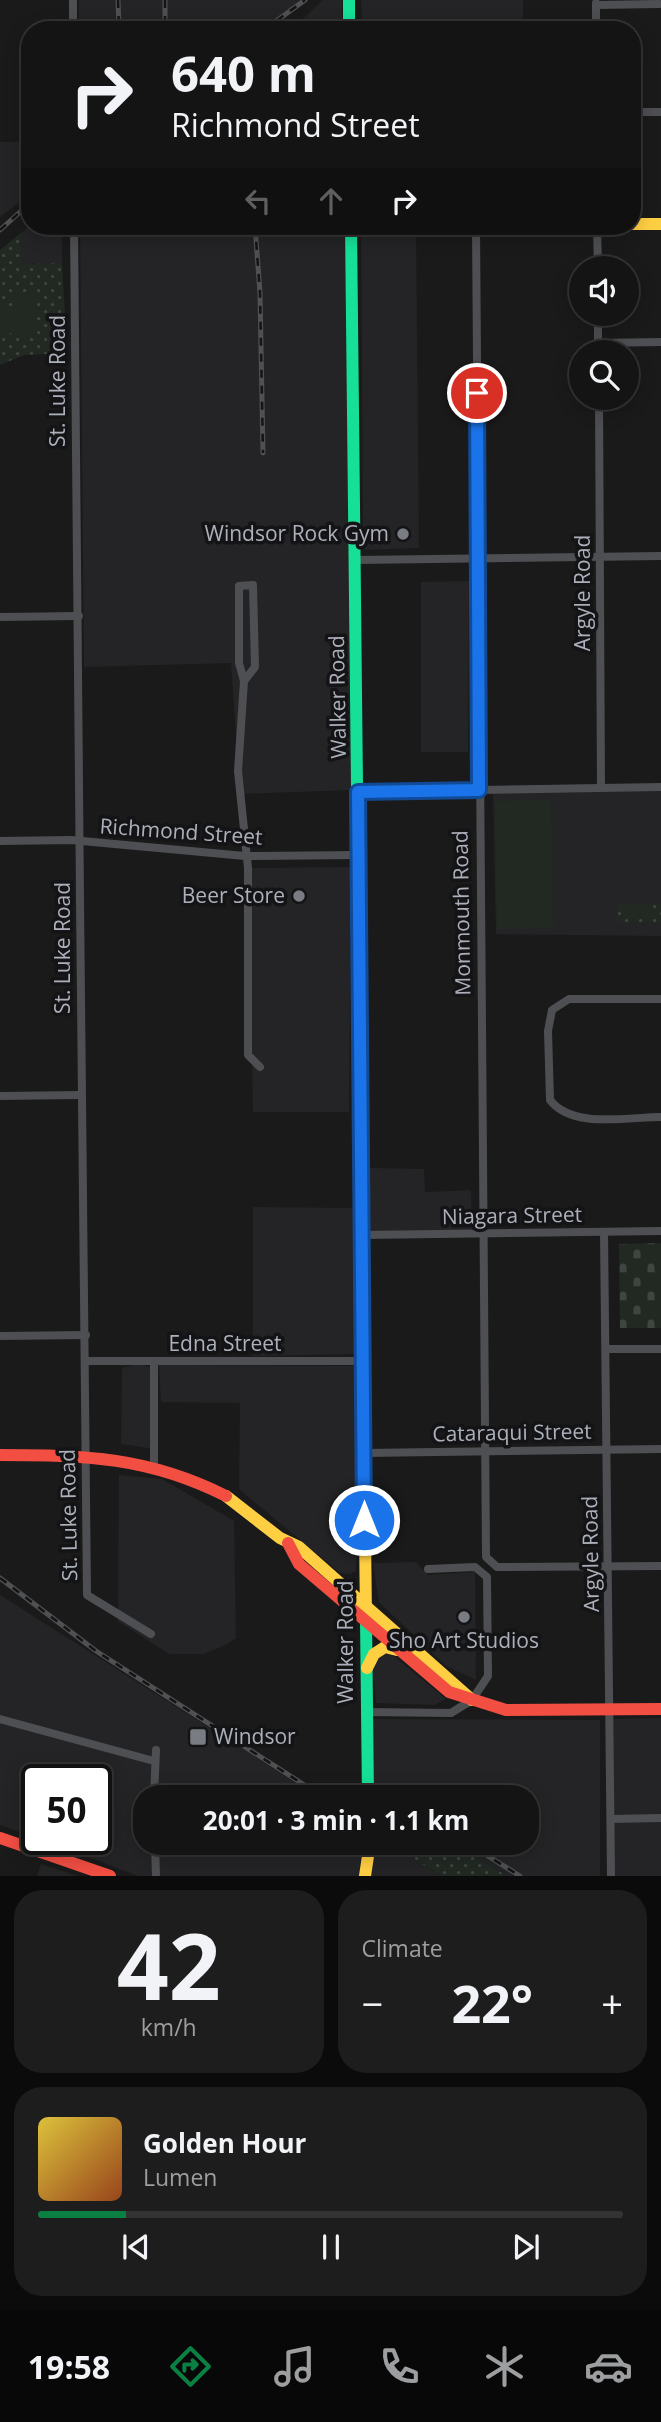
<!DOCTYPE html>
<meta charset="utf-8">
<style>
body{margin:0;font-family:"Open Sans",sans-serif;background:#1d1d1d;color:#f1f3f6;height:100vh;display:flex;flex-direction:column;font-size:26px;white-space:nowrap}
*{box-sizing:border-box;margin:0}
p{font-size:23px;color:#9d9ea0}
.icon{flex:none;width:38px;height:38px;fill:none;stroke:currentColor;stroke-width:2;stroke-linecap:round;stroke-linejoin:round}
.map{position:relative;height:1876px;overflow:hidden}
.drawer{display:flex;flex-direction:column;gap:14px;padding:14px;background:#0b0b0b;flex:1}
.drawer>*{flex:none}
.top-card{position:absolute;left:21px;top:21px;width:620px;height:214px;border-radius:28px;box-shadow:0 4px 18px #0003,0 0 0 2px #333334;background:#141414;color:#f1f3f6;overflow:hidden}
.controls{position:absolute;left:569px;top:256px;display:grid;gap:14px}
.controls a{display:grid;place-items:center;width:70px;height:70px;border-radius:50%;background:#141414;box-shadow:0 4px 18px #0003,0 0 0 2px #333334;font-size:35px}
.speed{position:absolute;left:21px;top:1764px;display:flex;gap:14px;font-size:35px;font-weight:700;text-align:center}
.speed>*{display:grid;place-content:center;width:91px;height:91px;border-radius:50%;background:#141414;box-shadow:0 4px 18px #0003,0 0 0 2px #333334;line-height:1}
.speed .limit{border:4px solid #111;border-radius:10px;background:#fff;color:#111}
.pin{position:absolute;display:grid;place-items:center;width:60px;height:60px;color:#fff;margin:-30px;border:4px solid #fff;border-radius:50%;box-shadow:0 2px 7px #0007}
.me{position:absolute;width:77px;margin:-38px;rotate:0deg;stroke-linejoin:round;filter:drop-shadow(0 0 5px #0008)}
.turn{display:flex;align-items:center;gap:24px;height:147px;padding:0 35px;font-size:32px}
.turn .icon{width:91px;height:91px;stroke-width:2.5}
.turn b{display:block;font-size:49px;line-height:60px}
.lanes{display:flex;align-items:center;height:66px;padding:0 35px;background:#0003;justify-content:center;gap:35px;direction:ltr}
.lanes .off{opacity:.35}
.big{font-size:52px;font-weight:700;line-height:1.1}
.drawer .widget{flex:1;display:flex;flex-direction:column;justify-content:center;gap:10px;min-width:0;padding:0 24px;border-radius:28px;background:#1d1d1d}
.drawer .dial{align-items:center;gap:0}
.dial b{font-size:91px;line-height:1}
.song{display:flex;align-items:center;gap:21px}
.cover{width:84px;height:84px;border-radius:10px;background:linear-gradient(135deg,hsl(50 70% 55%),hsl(20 70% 35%))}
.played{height:7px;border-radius:4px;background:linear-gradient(90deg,#0b8043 15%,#333334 15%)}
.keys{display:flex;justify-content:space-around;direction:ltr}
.heat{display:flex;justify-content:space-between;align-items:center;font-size:38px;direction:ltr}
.drawer .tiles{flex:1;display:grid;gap:14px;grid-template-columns:1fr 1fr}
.widget:last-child{grid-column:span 2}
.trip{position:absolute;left:133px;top:1785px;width:406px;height:70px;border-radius:28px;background:#141414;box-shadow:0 4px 18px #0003,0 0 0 2px #333334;font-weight:700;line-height:70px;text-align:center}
.tab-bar{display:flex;height:112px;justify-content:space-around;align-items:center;background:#080808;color:#9d9ea0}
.tab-bar .icon{width:49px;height:49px}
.tab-bar .current{color:#0b8043}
.tab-bar b{font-size:32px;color:#f1f3f6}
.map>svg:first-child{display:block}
.built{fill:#242426}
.grass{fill:url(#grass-dots)}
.cemetery{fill:url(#cemetery-stones)}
.garden{fill:#222923}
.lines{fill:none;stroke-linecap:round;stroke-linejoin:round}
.street{stroke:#4e4f53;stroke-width:8}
.fast{stroke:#16e098;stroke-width:12}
.slow{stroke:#ffcf43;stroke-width:12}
.jam{stroke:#f24e42;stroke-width:12}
.rail-casing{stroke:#4e5052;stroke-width:5}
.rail{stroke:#141416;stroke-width:2.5;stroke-dasharray:8;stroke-linecap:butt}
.route-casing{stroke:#114b97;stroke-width:18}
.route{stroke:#1a73e8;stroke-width:12}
.poi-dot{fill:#797c82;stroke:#141416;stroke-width:2.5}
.labels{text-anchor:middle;stroke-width:7;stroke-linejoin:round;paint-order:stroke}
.street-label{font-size:21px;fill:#acb0ba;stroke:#141416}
.poi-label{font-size:21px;fill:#acb0ba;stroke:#141416;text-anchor:end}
</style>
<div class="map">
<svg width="661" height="1876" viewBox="0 0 661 1876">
<defs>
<pattern id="grass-dots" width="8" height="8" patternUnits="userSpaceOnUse" patternTransform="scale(1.75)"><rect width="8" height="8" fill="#222923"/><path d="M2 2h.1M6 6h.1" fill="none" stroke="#3f4641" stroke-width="1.8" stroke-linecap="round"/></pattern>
<pattern id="cemetery-stones" width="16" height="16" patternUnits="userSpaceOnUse" patternTransform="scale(1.75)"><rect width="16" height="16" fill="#222923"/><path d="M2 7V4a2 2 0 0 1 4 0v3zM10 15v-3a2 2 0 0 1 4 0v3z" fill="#3f4641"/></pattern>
</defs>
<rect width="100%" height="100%" fill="#1a1a1a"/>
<g class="built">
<path d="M79,0H302L262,30H79Z"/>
<path d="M323,0H342V30H291Z"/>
<path d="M361,0H523V30H362Z"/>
<path d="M0,142H30V194L0,217Z"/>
<path d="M30,226H62V263L21,264V233Z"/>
<path d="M80,226H344L348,349L352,790L240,794L231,663L84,667Z"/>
<path d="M361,226H416L419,548L363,550Z"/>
<path d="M469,581L468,752H421V582Z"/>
<path d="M661,790V936L496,934L493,791Z"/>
<path d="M351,867L349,1112H253L248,868Z"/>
<path d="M370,1168L424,1169L425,1192L471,1190L472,1234L370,1235Z"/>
<path d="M253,1207L357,1208V1354L253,1356Z"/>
<path d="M138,1364L154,1368L155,1449L121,1444L122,1368Z"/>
<path d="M159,1365L354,1366L359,1490L356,1571L351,1574L340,1573L239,1489L240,1403L161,1402Z"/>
<path d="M119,1475L162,1479L234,1521L236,1638L227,1644L204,1654H169L118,1621Z"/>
<path d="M416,1562L428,1575L475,1572L476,1680L446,1666L379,1602L373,1563Z"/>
<path d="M0,1595L318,1797H145V1843H389L441,1876H138L40,1839H96V1780H37V1838L0,1825Z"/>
<path d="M389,1653L396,1658L446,1699L435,1705L376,1703L373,1672L376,1657Z"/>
<path d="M661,1718V1876H611L610,1719Z"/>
<path d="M370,1719L600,1720V1876H507L453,1843H527V1797H380L371,1792Z"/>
<path d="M41,1864L78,1876H37Z"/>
</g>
<g class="grass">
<path d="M21,233V264L62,263L67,353L24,355L0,365V250Z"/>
<path d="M618,903H661V922H617Z"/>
<path d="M389,1843H453L507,1876H441Z"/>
</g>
<path class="cemetery" d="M661,1243V1328H620L619,1244Z"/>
<g class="garden">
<path d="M16,294L37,295V336L16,335Z"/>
<path d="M0,308H14V333L0,334Z"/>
<path d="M551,800L553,928L497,929L495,801Z"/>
<rect x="621" y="905" width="28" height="14"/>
</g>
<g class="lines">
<g class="street">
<path d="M73,0V30"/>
<path d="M596,3V30"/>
<path d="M596,5L659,4"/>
<path d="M632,112H661"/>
<path d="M74,226C78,682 82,1139 87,1595L151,1634"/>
<path d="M476,226L486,1557L497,1567L661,1566"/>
<path d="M597,226L598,268"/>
<path d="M598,313V352"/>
<path d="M598,343L661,342"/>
<path d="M599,397L601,788"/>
<path d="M355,560L661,556"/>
<path d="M0,617L79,616"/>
<path d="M244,681L255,667L253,585L239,586V663L244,681L238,771L248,868V1055L260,1067"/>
<path d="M358,792L661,787"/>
<path d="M0,841L71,840L245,856L359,855"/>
<path d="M661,999H569L552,1010L548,1031L550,1100C572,1129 628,1117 661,1117"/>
<path d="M0,1096L80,1095"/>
<path d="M604,1232L611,1876"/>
<path d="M363,1235L661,1231"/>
<path d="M0,1336L86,1335"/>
<path d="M606,1349H661"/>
<path d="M87,1361H364"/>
<path d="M154,1361V1464"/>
<path d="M364,1453L661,1449"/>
<path d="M366,1712L451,1713L472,1700L488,1676L487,1577L475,1567L428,1569"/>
<path d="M0,1719L154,1761"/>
<path d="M154,1797L156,1750"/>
<path d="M611,1819L661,1818"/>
<path d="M155,1843L156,1876"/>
</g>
<g class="fast">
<path d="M349,0V30"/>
<path d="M351,226L358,879"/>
<path d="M366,1619L368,1797"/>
</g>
<g class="slow">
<path d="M632,224H661"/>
<path d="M351,227L512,226"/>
<path d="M362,1265L366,1619"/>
<path d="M226,1496L280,1538L299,1547L472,1700"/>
<path d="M367,1668L374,1654L385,1647L397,1650"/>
<path d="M365,1876L370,1843"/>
</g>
<g class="jam">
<path d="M358,879L362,1265"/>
<path d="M0,1455C85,1455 149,1457 226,1496"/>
<path d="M288,1543L299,1564L449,1692L506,1710L661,1709"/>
<path d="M0,1838L110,1876"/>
</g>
<g class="rail-casing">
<g id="rail">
<path d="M118,0L119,30"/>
<path d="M165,0V30"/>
<path d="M264,30L305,0"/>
<path d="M255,226L260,293L263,453"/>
<path d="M0,230L30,203"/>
<path d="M0,1578L96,1651L323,1797"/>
<path d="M467,1843L520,1876"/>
</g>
</g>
<use href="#rail" class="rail"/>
</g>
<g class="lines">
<g class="route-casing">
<path id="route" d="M364,1520L358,792L479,790L477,393"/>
</g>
<use href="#route" class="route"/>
</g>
<g class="poi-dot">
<circle cx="403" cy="534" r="7"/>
<circle cx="299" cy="896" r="7"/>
<circle cx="464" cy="1617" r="7"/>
<rect x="189" y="1728" width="18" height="18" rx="3.5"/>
</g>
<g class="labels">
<g class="street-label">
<text transform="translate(58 381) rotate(-90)" y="7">St. Luke Road</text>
<text transform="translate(583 593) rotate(-90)" y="7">Argyle Road</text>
<text transform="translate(338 697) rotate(-91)" y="7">Walker Road</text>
<text transform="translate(181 832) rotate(4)" y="7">Richmond Street</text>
<text transform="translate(462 913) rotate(-91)" y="7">Monmouth Road</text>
<text transform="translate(63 948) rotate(-90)" y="7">St. Luke Road</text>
<text transform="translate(512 1216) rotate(-1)" y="7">Niagara Street</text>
<text x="225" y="1351">Edna Street</text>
<text transform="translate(512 1433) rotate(-1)" y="7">Cataraqui Street</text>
<text transform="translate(69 1515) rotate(-91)" y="7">St. Luke Road</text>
<text transform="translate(591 1554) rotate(-91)" y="7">Argyle Road</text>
<text transform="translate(346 1642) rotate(-90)" y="7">Walker Road</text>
</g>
<g class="poi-label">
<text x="389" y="541">Windsor Rock Gym</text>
<text x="285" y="903">Beer Store</text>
<text x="464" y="1648" text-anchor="middle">Sho Art Studios</text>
<text x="214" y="1744" text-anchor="start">Windsor</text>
</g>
</g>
</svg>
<div class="controls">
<a><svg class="icon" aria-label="sound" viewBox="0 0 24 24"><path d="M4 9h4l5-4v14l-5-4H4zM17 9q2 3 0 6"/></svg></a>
<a><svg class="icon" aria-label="search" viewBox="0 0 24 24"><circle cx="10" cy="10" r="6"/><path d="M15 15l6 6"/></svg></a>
</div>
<div class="speed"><div class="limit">50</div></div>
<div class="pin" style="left:477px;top:393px;background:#d93025"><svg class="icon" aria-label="arrive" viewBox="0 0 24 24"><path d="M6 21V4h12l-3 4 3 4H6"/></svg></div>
<svg class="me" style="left:364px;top:1520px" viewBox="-20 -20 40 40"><circle r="17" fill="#1a73e8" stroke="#fff" stroke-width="3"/><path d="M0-11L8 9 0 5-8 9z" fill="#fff"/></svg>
<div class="trip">20:01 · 3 min · 1.1 km</div>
<div class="top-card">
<div class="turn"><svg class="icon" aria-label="right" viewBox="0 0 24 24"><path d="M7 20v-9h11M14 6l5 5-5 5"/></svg><div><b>640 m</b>Richmond Street</div></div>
<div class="lanes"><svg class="icon off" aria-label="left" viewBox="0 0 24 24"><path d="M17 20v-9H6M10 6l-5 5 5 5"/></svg><svg class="icon off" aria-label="ahead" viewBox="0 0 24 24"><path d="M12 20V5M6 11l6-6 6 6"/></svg><svg class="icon" aria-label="right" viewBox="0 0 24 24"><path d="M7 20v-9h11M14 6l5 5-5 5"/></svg></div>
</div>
</div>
<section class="drawer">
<div class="tiles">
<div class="widget dial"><b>42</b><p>km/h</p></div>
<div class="widget"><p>Climate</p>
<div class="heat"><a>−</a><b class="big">22°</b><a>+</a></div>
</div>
<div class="widget">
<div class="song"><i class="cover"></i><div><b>Golden Hour</b><p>Lumen</p></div></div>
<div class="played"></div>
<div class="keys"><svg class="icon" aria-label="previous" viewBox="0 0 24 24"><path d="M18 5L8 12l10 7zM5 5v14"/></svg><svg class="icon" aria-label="pause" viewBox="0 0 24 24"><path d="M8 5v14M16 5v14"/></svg><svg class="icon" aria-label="next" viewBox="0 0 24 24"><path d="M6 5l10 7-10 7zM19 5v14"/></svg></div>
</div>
</div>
</section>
<nav class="tab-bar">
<b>19:58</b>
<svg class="icon current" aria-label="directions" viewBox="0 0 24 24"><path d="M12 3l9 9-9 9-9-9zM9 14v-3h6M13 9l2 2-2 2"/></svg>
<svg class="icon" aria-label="music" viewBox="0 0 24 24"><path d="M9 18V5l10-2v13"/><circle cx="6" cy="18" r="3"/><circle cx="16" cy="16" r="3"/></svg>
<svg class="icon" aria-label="phone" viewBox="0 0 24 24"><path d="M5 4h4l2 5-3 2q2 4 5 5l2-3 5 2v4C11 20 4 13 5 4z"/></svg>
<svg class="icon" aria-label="climate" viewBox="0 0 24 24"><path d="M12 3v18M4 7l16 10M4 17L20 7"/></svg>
<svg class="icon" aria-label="car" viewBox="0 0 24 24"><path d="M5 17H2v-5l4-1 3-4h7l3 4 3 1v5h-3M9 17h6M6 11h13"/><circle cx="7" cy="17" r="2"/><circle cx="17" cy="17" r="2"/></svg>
</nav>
